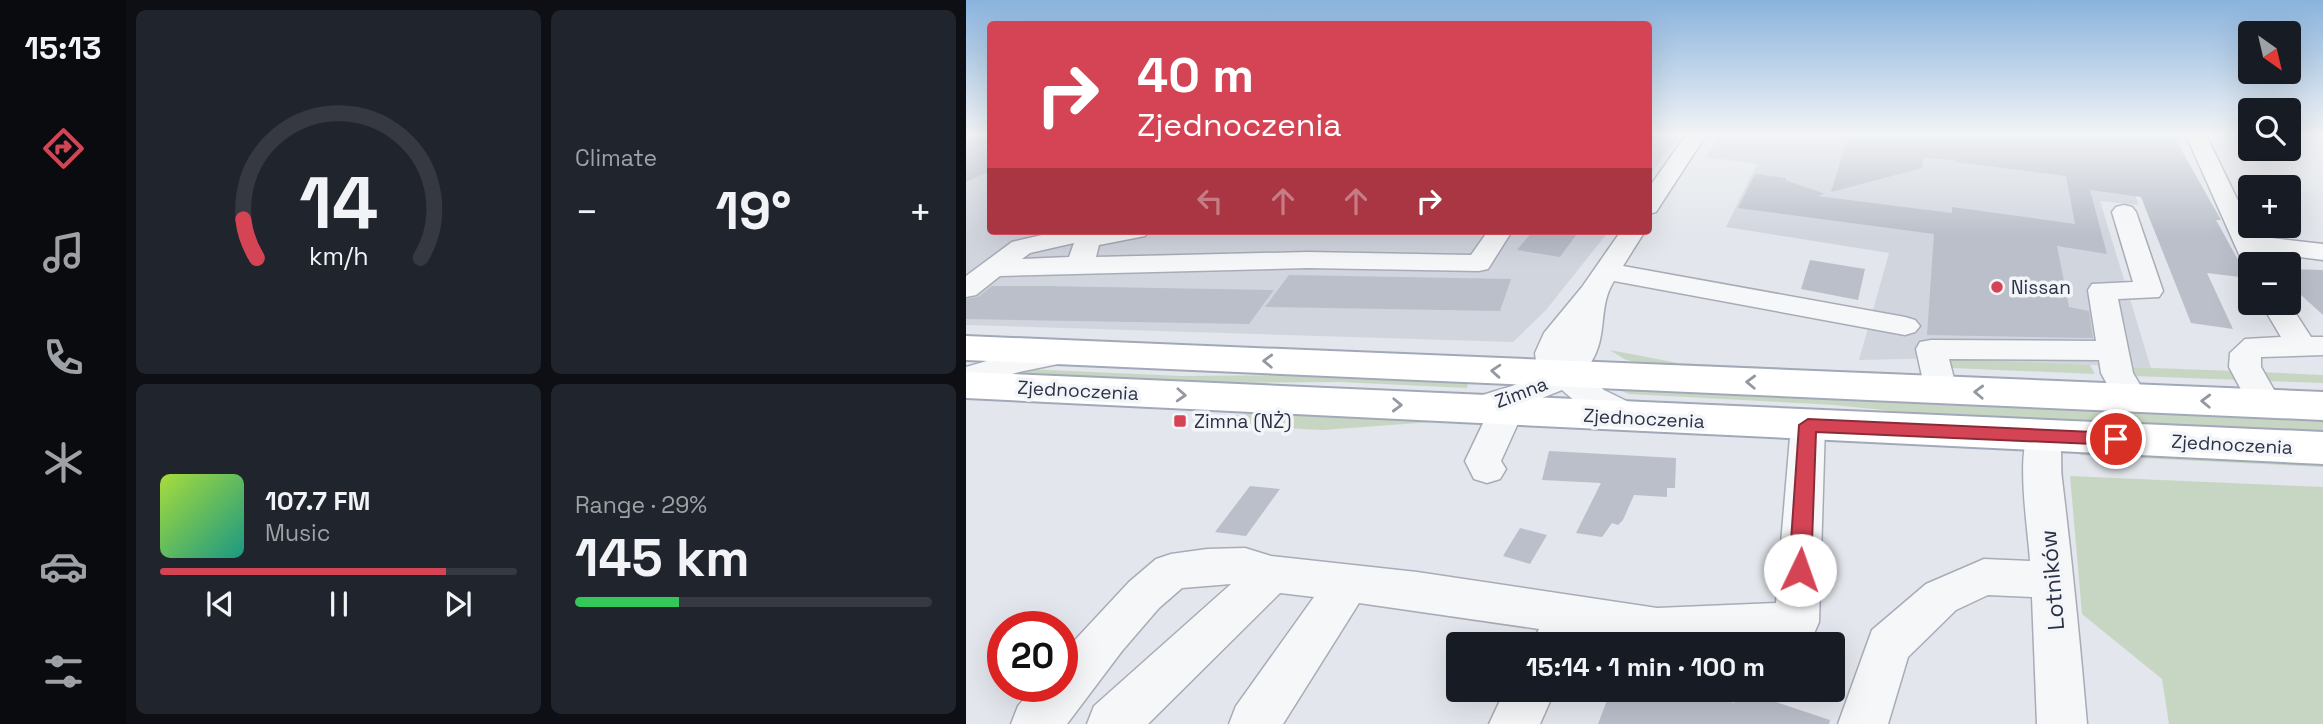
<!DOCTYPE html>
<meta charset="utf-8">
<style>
body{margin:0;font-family:"Space Grotesk",sans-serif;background:#20242c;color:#f1f3f6;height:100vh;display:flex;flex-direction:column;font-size:26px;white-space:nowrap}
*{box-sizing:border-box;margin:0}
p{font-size:23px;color:#9ea1a6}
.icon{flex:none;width:38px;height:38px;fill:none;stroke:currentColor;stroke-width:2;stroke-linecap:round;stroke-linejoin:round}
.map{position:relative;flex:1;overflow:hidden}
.sheet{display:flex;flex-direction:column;gap:10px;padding:10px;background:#0d0f14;width:840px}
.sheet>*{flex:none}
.top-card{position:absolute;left:21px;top:21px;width:665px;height:214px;border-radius:7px;box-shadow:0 7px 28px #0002;background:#d54454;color:#fff;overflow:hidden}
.needle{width:46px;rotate:146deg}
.fabs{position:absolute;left:1272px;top:21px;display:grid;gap:14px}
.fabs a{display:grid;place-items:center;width:63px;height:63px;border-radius:7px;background:#171b24;box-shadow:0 7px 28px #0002;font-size:35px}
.speed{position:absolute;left:21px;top:611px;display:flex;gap:14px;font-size:35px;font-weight:700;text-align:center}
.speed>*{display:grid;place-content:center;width:91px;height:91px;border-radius:50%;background:#171b24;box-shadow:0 7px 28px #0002;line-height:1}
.speed .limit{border:10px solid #d22;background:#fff;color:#111}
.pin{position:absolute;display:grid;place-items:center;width:60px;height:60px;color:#fff;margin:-30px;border:4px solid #fff;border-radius:50%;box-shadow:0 2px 7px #0007}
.me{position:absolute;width:77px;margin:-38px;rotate:3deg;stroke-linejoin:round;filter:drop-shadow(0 0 5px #0008)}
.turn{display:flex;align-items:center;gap:24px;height:147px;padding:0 35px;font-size:32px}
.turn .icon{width:91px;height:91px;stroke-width:2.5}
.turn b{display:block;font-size:49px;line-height:60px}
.lanes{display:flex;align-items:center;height:66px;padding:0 35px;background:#0003;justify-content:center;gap:35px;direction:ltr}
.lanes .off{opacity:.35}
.big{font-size:52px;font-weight:700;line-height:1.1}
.sheet .widget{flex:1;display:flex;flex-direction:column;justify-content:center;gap:10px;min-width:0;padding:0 24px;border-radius:10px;background:#20242c}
.sheet .dial{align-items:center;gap:0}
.dial svg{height:182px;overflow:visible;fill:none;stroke:#363941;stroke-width:7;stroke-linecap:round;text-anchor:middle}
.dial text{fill:#f1f3f6;stroke:none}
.song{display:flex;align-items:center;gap:21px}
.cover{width:84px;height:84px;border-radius:10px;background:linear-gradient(135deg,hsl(80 70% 55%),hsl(170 70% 35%))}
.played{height:7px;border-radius:4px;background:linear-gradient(90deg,#d54454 80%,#363941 80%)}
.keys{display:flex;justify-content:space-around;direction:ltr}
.heat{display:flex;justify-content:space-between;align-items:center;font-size:38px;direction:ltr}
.charge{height:10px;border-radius:5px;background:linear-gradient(90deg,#34c759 29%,#363941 0)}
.sheet .tiles{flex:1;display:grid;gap:10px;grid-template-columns:repeat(2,1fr)}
.trip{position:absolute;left:480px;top:632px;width:399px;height:70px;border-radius:7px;background:#171b24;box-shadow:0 7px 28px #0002;font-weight:700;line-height:70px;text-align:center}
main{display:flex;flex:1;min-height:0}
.menu{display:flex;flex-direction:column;width:126px;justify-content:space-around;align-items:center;background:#090b0e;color:#9ea1a6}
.menu .icon{width:49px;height:49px}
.menu .selected{color:#d54454}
.menu b{font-size:32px;color:#f1f3f6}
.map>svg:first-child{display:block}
.built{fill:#d1d5de}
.green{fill:#c7d6c3}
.building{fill:#babfca}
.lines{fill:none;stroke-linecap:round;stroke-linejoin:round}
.minor-casing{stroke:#a8acb7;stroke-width:3}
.major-casing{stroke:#a1a9b8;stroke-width:4}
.minor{fill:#f6f7f9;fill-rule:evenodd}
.major{fill:#fff;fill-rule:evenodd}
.oneway{stroke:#9498a2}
.route{fill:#d54454;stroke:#8a2c37;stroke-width:2}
.poi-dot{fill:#d54454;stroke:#f3f5f9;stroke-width:2.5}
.labels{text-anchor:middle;stroke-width:7;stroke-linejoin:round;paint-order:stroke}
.poi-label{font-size:19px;fill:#2a3245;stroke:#f3f5f9;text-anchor:start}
.street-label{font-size:19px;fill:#2a3245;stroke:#f3f5f9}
.near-street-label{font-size:23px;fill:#2a3245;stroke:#f3f5f9}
</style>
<main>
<nav class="menu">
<b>15:13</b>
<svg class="icon selected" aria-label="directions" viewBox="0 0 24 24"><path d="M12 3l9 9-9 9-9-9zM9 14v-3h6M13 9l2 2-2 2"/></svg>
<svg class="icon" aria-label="music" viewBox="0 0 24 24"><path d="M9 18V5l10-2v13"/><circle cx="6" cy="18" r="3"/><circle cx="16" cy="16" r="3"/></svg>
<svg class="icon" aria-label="phone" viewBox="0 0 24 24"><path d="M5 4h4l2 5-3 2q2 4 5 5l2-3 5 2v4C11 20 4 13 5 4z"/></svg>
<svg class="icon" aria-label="climate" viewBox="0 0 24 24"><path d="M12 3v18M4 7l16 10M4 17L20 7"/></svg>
<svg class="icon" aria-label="car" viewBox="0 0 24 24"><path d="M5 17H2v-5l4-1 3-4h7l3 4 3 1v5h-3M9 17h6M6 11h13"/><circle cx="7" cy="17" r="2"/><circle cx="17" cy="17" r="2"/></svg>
<svg class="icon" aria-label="filters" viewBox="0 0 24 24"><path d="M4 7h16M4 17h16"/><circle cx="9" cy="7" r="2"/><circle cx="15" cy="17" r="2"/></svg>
</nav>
<section class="sheet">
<div class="tiles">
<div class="widget dial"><svg viewBox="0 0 100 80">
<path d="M14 69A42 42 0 1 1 86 69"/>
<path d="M14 69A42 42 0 0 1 8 52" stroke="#d54454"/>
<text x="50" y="56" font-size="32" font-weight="700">14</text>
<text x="50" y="72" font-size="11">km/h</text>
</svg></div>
<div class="widget"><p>Climate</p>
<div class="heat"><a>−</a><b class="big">19°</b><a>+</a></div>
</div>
<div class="widget">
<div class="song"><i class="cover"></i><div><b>107.7 FM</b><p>Music</p></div></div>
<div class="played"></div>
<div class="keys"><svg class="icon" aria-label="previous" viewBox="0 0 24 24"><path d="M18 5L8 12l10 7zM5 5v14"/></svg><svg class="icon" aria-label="pause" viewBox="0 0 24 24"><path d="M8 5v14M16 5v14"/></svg><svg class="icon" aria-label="next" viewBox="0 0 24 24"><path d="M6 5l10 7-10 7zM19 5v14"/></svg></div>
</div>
<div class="widget"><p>Range · 29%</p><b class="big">145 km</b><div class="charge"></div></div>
</div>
</section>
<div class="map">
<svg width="1357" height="724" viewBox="0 0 1357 724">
<rect width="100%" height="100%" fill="#e3e6ec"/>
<g class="built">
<path d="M0,135H24V231H643L580,310L547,342L0,325Z"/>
<path d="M683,135H713L683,177L682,135Z"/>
<path d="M754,135H1146L1173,205L1134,201L1185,368L983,358L893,360L923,253L760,227L791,164L740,157Z"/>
</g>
<g class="green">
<path d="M644,350L712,363L952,374L946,378L681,366L658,359Z"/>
<path d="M983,358L1124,365L1129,374L986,368Z"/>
<path d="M1161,367L1268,371L1276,380L1167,376Z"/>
<path d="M60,369L215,376L346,375L503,380L501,388L374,382L236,383L35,374Z"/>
<path d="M1294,372L1357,375V383L1301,381Z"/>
<path d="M646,387L1357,417V437L1025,421L868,405L663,394Z"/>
<path d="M311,411L490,418L480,421L356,430L263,425L254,417Z"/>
<path d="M1121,450L1357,460V467L1113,455Z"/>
<path d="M1104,476L1357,487V724H1203L1196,679L1116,614Z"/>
</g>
<g class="building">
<path d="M0,135H24V171L0,182Z"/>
<path d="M883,135H1207L1255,220H1250L1282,278L1241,273L1267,329L1225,323L1175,197L1124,190L1141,254L1091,246L1103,307L1123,311L1127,338L961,335L968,234L772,208L789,174L820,178L819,180L859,194L851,196L986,213V207L1109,224L1100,176L989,162V160L958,158L956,168L865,192Z"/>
<path d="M567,231H613L594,257L551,250Z"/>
<path d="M844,260L899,269L892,300L835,289Z"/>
<path d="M1323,269L1357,270V315L1323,284Z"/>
<path d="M323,275L545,279L534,311L299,307Z"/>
<path d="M26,286H77L308,290L283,324L0,319V299L12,297Z"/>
<path d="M583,451L710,458L709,488H701V497L668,495L657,520L652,525L646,523L636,537L610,533L635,483L576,480Z"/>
<path d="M284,486L314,489L280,536L249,532Z"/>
<path d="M554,528L581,535L564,564L537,556Z"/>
<path d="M645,690H725L768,703L772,690H774L864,720L863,724H632Z"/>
</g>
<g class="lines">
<g class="minor-casing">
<g id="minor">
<path d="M720,135H740L690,212L682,214V189Z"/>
<path d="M1220,135H1240L1289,236L1357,244V260L1296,252L1302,264H1284V271L1280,270Z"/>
<path d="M1158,205L1166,207L1170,212L1197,291L1193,297L1152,299L1167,373L1182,398L1177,406L1165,409L1153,406L1135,373L1133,360L983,359L991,390L987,398L975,401L963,398L959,390L950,349L954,342L965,340L1130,341L1122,290L1126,284L1167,282L1146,212L1150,207Z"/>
<path d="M93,231H182L179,236L133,245L130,257L342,252L505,255L522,231H546L522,269L513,271L342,268L34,276L10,295L0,297V276L46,242ZM108,243L103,257L56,259L64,253Z"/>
<path d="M655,231H679L657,266L939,317L949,320L954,326L949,332L939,335L648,281C629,311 646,341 617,373L638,390L677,409L682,417L677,425C649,433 616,408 596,390L556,406L558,410L535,461L540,469L534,479L521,483L508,479L499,461L520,417L512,419L500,416L495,408L500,400L546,386L578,372L570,361L569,353L578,333L616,287Z"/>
<path d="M1295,303H1323L1345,337H1357V355L1295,357V367L1316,404L1311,412L1299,415L1287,412L1263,367L1264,353L1279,339L1315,337Z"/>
<path d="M91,345L102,348L107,355L102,362L53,372L0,388V367L48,353Z"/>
<path d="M842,413L854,416L859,425L853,622L847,636C818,647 786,644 756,644C707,644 665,644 616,636L612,644H566L573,629L393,603L317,724H263L270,706L348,597L314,593L182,724H121L128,706L265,584L216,588L193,608L156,651L101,724H45L52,706L69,686H96V654L163,582L190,559L205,554L241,549L279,548L305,556L451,572L691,608L810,603L825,425L830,416Z"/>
<path d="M1077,424L1089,427C1098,441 1094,462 1096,479C1106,561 1114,642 1121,724H1071L1066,597L1022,595L990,610L942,657L922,724H872L906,630L960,584L1018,559L1064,561C1062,528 1049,453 1065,427Z"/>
<path d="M539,690H589L574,724H523Z"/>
</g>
</g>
<g class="major-casing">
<g id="major">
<path d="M0,336L1357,392V420L0,360Z"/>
<path d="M0,372L1357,432V464L0,398Z"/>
</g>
</g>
<use href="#minor" class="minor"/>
<use href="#major" class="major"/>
</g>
<defs><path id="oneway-chevron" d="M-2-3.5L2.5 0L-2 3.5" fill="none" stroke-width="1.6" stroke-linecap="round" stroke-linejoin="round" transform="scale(1.75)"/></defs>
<g class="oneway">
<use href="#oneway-chevron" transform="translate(302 361) rotate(-178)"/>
<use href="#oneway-chevron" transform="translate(530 371) rotate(-176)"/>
<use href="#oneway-chevron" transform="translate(785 382) rotate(-178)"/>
<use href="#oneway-chevron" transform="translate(1013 392) rotate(-178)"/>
<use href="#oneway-chevron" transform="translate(215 395) rotate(3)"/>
<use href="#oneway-chevron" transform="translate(1240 401) rotate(-178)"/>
<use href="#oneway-chevron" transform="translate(431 405) rotate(2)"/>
</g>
<linearGradient id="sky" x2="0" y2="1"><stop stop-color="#8ab3dd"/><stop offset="0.57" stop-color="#f2f4f6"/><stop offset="1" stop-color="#f2f4f6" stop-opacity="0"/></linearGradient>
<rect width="1357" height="236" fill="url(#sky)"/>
<path class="route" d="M842,419L1150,433L1157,434L1159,439L1157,443L1150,445L850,432L845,570L841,577L834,580L826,577L823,570L833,425Z"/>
<g class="poi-dot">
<circle cx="1031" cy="287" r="7"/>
<rect x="207" y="414" width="14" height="14" rx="3.5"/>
</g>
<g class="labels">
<g class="poi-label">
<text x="1045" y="294">Nissan</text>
<text x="228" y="428">Zimna (NŻ)</text>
</g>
<g class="street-label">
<text transform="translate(112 390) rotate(3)" y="7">Zjednoczenia</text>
<text transform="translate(555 392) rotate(-21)" y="7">Zimna</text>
<text transform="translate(678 418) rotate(3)" y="7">Zjednoczenia</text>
<text transform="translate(1266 444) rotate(3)" y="7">Zjednoczenia</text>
</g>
<g class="near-street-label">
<text transform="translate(1086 580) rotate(-95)" y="8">Lotników</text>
</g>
</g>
</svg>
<div class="fabs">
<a><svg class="needle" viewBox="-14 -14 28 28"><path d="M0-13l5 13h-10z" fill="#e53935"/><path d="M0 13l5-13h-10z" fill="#9ea1a6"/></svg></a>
<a><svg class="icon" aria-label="search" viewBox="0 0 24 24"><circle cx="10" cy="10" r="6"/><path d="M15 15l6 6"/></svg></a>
<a>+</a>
<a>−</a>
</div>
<div class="speed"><div class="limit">20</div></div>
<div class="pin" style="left:1150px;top:439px;background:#d93025"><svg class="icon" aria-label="arrive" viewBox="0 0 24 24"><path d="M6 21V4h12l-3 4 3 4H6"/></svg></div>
<svg class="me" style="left:834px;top:570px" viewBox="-20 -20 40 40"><circle r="19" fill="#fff"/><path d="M0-13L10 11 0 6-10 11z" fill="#d54454"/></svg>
<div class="trip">15:14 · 1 min · 100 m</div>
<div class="top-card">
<div class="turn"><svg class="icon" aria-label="right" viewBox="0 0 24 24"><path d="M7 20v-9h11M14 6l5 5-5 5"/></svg><div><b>40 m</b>Zjednoczenia</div></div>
<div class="lanes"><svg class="icon off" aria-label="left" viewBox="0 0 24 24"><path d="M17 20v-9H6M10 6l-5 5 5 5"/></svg><svg class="icon off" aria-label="ahead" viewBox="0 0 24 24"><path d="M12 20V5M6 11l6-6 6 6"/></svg><svg class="icon off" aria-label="ahead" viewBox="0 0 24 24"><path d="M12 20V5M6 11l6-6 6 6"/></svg><svg class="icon" aria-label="right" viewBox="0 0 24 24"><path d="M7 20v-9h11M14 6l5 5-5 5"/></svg></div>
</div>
</div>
</main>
